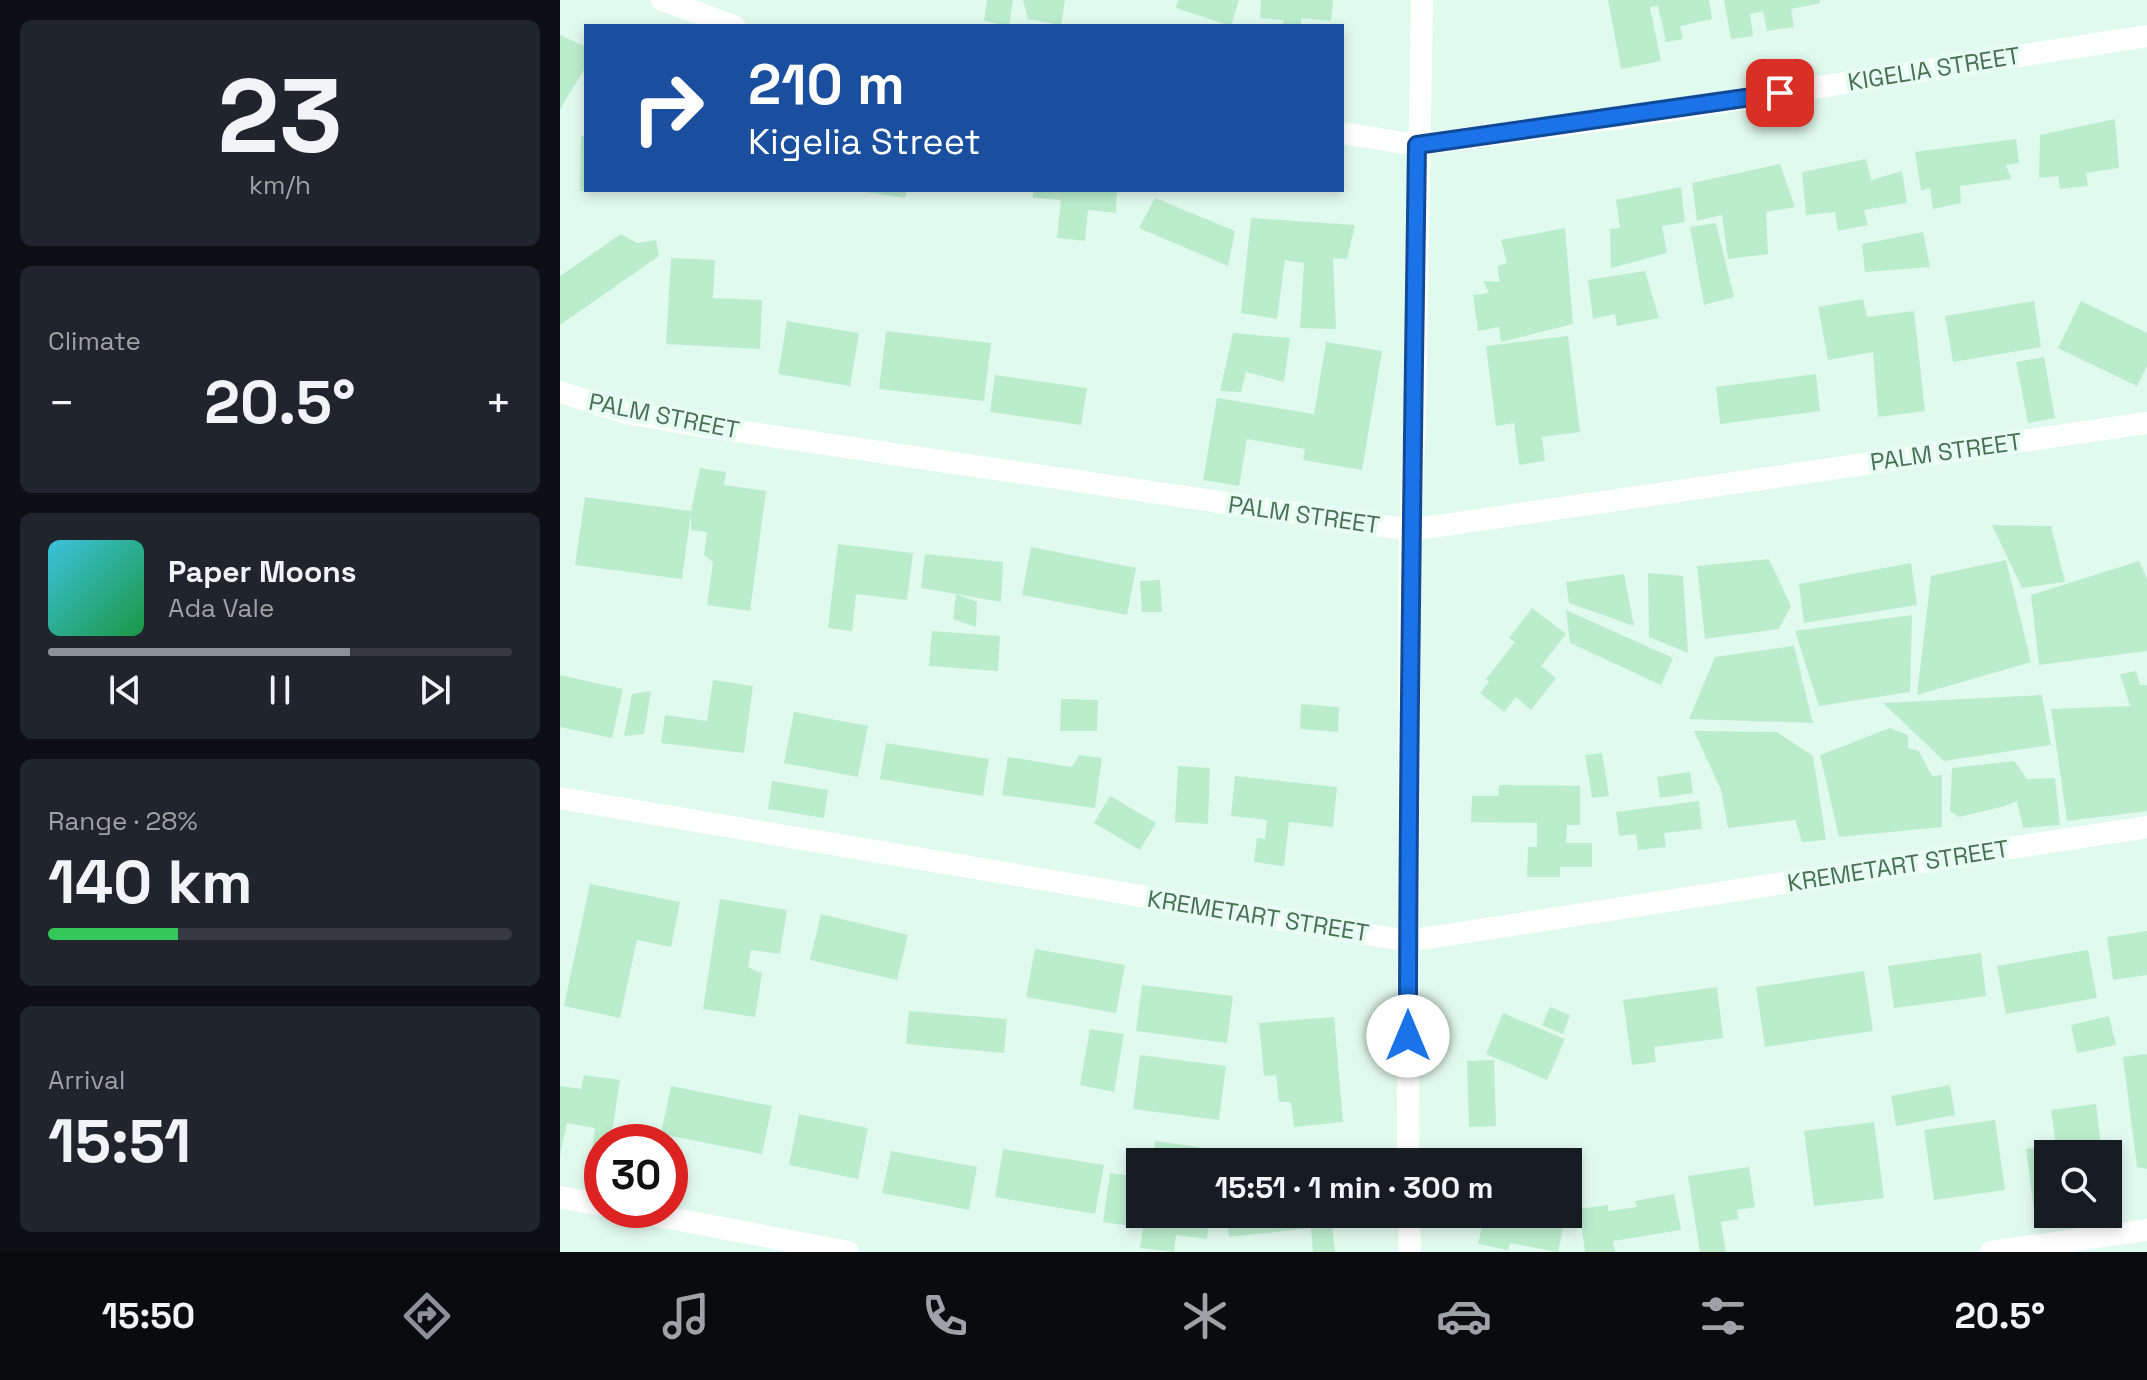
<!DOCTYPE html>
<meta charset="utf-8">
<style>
body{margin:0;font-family:"Space Grotesk",sans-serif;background:#20242c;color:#f1f3f6;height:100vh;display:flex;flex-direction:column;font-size:30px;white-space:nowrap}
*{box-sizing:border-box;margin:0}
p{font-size:26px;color:#9ea1a6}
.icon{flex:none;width:44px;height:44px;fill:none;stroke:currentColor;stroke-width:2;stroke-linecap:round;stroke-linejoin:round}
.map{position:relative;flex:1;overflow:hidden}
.side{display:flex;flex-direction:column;gap:20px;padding:20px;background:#0d0f14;width:560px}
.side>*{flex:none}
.guide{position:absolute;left:24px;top:24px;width:760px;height:168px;border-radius:0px;box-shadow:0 4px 12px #0003;background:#1a4fa0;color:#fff;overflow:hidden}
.controls{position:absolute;left:1474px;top:1140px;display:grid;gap:16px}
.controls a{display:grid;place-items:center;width:88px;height:88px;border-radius:0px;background:#171b24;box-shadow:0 4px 12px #0003;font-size:40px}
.speed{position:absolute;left:24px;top:1124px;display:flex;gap:16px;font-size:40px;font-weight:700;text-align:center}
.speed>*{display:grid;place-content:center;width:104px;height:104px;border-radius:50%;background:#171b24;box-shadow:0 4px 12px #0003;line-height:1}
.speed .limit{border:12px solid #d22;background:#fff;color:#111}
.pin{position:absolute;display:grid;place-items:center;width:68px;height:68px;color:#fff;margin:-34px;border-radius:16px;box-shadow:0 4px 12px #0006}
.me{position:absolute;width:88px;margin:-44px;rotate:0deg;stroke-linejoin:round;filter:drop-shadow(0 0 6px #0008)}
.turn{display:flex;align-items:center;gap:28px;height:168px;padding:0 32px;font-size:36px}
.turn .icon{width:104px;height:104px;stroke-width:2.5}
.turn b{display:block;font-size:56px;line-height:68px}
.big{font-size:60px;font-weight:700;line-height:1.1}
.side .widget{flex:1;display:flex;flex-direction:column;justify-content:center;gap:12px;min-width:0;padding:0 28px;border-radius:12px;background:#20242c}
.side .dial{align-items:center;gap:0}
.dial b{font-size:104px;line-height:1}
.song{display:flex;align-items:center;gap:24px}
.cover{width:96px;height:96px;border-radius:12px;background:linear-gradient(135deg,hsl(190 70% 55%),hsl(140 70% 35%))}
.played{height:8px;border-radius:4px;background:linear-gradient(90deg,#8c9099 65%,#363941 65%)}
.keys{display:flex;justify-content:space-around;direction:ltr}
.heat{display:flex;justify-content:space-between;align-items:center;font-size:44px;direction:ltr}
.charge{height:12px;border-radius:6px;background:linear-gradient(90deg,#34c759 28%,#363941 0)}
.trip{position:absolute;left:566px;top:1148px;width:456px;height:80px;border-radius:0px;background:#171b24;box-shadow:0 4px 12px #0003;font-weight:700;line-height:80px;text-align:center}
.tab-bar{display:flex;height:128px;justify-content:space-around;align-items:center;background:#090b0e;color:#9ea1a6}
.tab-bar .icon{width:56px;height:56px}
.tab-bar .selected{color:#8c9099}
.tab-bar b{font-size:36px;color:#f1f3f6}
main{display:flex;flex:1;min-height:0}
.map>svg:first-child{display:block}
.building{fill:#bbedcd}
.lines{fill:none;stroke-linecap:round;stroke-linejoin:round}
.minor{stroke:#fff;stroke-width:22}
.route-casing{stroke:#114b97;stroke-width:20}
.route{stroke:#1a73e8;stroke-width:14}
.labels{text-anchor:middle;stroke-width:8;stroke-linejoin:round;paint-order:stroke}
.street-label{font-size:24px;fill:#4a6f56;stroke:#e7fdf4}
</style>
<main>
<section class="side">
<div class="widget dial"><b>23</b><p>km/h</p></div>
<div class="widget"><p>Climate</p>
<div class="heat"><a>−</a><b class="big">20.5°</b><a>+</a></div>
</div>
<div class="widget">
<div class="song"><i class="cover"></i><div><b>Paper Moons</b><p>Ada Vale</p></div></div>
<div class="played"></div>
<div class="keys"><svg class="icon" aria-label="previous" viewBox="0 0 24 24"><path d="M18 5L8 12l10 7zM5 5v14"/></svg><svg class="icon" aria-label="pause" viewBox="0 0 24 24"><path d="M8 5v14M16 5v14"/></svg><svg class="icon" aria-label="next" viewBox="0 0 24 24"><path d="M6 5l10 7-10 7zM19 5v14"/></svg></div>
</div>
<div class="widget"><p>Range · 28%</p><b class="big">140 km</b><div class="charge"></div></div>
<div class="widget"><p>Arrival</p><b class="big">15:51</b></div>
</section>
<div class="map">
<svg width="1587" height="1252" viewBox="0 0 1587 1252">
<rect width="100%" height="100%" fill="#e1faef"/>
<g class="building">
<path d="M427,0H453L449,26L424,21Z"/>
<path d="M463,0H505L501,25L468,19Z"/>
<path d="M618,0H679L671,26L616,8Z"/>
<path d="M701,0H773L771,21L741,18V26H721L724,20L700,18Z"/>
<path d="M1048,0H1149L1152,19L1120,26L1123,39L1106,42L1098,6L1090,7L1101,61L1061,69Z"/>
<path d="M1164,0H1260V3L1231,9L1234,27L1207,31L1203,11L1190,14L1193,36L1171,39Z"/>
<path d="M0,35L26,47V67L0,109Z"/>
<path d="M1555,119L1559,168L1526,173L1528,186L1500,189L1498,176L1479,178L1480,135Z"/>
<path d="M21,136H26V191H20Z"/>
<path d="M1456,139L1459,163L1446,165L1451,179L1400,186L1401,203L1373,209L1370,188L1361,191L1355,152Z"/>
<path d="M1306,159L1311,180L1342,171L1347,203L1304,210L1308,225L1278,231L1275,212L1246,215L1242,172Z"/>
<path d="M1220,164L1235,207L1206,212L1208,254L1168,259L1162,215L1137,221L1132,183Z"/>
<path d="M1121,187L1125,222L1102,226L1107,253L1051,268L1050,229L1060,228L1056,200Z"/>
<path d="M293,190H346L345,198Z"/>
<path d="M473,190H557L556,213L528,210L525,241L497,238L501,200L473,198Z"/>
<path d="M595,198L675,231L668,266L579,228Z"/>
<path d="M691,218L795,225L787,259L773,258L776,329L740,328L744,263L725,260L717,319L681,313Z"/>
<path d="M1156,223L1174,297L1144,305L1130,227Z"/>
<path d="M1005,228L1013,324L941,342L939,327L918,331L913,295L929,293L923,281L940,282L937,266L947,263L941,240Z"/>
<path d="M1363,232L1370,267L1305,272L1302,244Z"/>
<path d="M61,234L77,243L96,240L99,256L0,325V276Z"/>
<path d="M111,258L155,260L153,298L202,300L200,349L106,344Z"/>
<path d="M1085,271L1099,318L1057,326L1055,314L1033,319L1028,280Z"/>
<path d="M1303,299L1307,317L1354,311L1365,411L1318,417L1313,352L1268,360L1258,307Z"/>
<path d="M1474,301L1481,347L1393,362L1385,316Z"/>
<path d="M1521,301L1587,333V366L1577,386L1498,348Z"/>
<path d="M227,321L299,333L290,386L218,374Z"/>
<path d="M326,331L431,343L424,401L319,389Z"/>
<path d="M673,333L730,338L724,382L686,372L681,392L660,391Z"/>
<path d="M1008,336L1020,432L982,437L985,461L959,465L954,423L936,426L926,346Z"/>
<path d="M766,342L822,351L802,470L743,460L745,449L687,439L679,486L643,480L657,398L754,414Z"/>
<path d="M1484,357L1495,418L1468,423L1456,362Z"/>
<path d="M1256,374L1260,411L1160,424L1156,387Z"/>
<path d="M435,375L527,388L521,425L430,412Z"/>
<path d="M140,468L166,472L164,485L206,491L190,611L147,605L153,562L144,555L147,532L131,530V513L122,579L15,565L25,497L131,511Z"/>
<path d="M1432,525L1491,526L1505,582L1462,588Z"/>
<path d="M278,544L353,553L347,600L296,594L292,631L268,628Z"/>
<path d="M471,547L576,568L567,615L462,595Z"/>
<path d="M365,554L443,562L441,602L396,594L417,602L416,627L393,619L396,594L361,588Z"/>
<path d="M1209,559L1231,606L1219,629L1145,639L1137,566Z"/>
<path d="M1446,560L1471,662L1357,695L1371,576Z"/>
<path d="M1579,561L1587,579V651L1479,665L1471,595Z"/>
<path d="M1351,563L1357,605L1244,623L1239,584Z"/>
<path d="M1088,573L1123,576L1128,653L1089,637Z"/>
<path d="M1064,574L1074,626L1009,603L1006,582Z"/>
<path d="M600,580L602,612H582L580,581Z"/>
<path d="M972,608L1006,634L981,666L996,678L971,710L956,697L944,712L920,693L929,682L926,679L955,642L949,638Z"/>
<path d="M1006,610L1113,658L1101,685L1010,643Z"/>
<path d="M1352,615L1350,692L1259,706L1235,631Z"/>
<path d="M372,631L440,636L438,671L369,666Z"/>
<path d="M1234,646L1253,723L1129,719L1155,657Z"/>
<path d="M1576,671L1580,685H1587V811L1507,821L1491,709L1570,706L1560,674Z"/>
<path d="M0,675L63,689L52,738L0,727Z"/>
<path d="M153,680L193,686L184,753L101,743L105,715L147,721Z"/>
<path d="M91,691L84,734L64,736L72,694Z"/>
<path d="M1482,695L1491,745L1384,761L1323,703Z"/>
<path d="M501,699L538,700L537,731H500Z"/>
<path d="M741,704L779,707L778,732L740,729Z"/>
<path d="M234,712L308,726L298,777L224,763Z"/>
<path d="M1330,728L1348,735V748L1359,751L1372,776L1382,775V827L1279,837L1260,755Z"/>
<path d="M1134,731L1217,732L1253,756L1266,840L1242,842L1235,820L1168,828L1161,790Z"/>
<path d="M326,743L429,759L423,796L320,779Z"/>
<path d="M1042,753L1049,796L1032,798L1025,755Z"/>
<path d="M519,755L542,758L535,808L442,795L448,757L512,767Z"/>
<path d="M1454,761L1467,779L1495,778L1500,825L1463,828L1457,801L1445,806L1399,817L1390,811L1392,768Z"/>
<path d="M618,766L650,768L648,824L615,822Z"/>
<path d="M1130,772L1133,793L1100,798L1097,777Z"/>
<path d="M675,776L777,787L773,827L729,822L724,866L694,862L697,838L705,839L707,820L671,816Z"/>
<path d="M212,781L268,790L264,818L208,809Z"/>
<path d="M939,785L1020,786V825H1007L1006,843H1032V867H1000V877H967L968,847H977V823L911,822L912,796H938Z"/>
<path d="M550,796L596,823L580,850L534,823Z"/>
<path d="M1139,801L1142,829L1104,833L1106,847L1078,850L1076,834L1059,836L1056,812Z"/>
<path d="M30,884L120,902L111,947L77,940L60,1018L4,1006Z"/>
<path d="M160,899L227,910L220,954L191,950L188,967L202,973L195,1017L143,1009Z"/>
<path d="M261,914L348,935L337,980L250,960Z"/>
<path d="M1587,931V975L1553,980L1547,937Z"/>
<path d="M475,949L565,965L556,1013L466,997Z"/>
<path d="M1528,950L1537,998L1446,1014L1437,966Z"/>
<path d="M1421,953L1426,996L1334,1008L1328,966Z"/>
<path d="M1304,971L1313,1031L1205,1047L1196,987Z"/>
<path d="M582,985L673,996L667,1043L576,1031Z"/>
<path d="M1157,987L1163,1038L1094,1047L1096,1062L1072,1065L1063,1000Z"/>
<path d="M990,1007L1010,1015L1003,1034L982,1025Z"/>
<path d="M349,1011L447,1019L444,1053L346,1044Z"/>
<path d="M943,1013L1005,1039L987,1080L926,1054Z"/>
<path d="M1549,1016L1556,1045L1517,1053L1511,1025Z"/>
<path d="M774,1017L783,1122L734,1127L731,1102H719L716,1075L704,1076L699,1023Z"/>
<path d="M530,1029L564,1034L554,1092L520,1085Z"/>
<path d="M1587,1054V1169L1577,1167L1563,1057Z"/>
<path d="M580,1055L666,1066L659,1120L573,1109Z"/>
<path d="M934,1060L936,1126L909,1127L907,1061Z"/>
<path d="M24,1075L60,1080L52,1131L83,1135L82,1142H42V1167L30,1165L35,1128L7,1123L0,1155V1086L21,1089Z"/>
<path d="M1390,1085L1395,1115L1336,1126L1331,1096Z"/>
<path d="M111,1086L212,1106L202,1154L101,1134Z"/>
<path d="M1536,1104L1542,1154H1488V1214H1506V1220L1476,1224L1466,1149L1496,1145L1491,1110Z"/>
<path d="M239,1114L308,1128L298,1179L229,1165Z"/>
<path d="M1435,1120L1445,1190L1374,1200L1364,1130Z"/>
<path d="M1314,1122L1324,1198L1254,1206L1244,1131Z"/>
<path d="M595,1141L659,1150L658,1162H592Z"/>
<path d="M443,1149L544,1165L535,1214L435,1197Z"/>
<path d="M331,1151L417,1167L409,1210L322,1193Z"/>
<path d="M1189,1167L1195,1207L1177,1210L1179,1219L1161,1222L1166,1252H1140L1128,1176Z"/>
<path d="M550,1173L580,1177V1214H650L647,1239L616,1235L614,1252L580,1248L583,1228L543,1222Z"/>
<path d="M1114,1194L1121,1230L1053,1241L1055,1252H1025L1019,1209L1048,1205V1211L1077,1207L1075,1201Z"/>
<path d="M666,1214H788L789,1225L772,1226L775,1252H753L751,1228L669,1237Z"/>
<path d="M925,1214H1006L998,1252L950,1243L948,1250L918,1244Z"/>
</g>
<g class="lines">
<g class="minor">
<path d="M102,0L174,26"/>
<path d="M782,133L857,145L1067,117L1587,36"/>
<path d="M0,392L66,413L130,424L850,530L1587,423"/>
<path d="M0,798L848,941L1587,827"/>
<path d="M848,1162L850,530L855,414L862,0"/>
<path d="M0,1197L42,1205"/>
<path d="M67,1210L288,1252"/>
<path d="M849,1214L850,1252"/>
<path d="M1431,1252L1587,1230"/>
</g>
</g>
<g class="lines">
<g class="route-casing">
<path id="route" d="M848,1036C848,739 853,442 857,145L1220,93"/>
</g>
<use href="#route" class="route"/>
</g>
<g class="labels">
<g class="street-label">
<text transform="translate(1374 69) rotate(-9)" y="8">KIGELIA STREET</text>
<text transform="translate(104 416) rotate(11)" y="8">PALM STREET</text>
<text transform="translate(1386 452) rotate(-8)" y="8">PALM STREET</text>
<text transform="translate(744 515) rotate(8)" y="8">PALM STREET</text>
<text transform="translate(1338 866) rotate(-9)" y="8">KREMETART STREET</text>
<text transform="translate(698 916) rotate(9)" y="8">KREMETART STREET</text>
</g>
</g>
</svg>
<div class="controls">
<a><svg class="icon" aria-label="search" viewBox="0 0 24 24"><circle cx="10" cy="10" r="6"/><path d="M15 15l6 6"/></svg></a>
</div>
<div class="speed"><div class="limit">30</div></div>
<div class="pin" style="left:1220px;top:93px;background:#d93025"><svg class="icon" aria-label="arrive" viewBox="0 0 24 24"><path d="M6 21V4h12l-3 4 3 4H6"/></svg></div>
<svg class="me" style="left:848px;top:1036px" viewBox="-20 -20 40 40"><circle r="19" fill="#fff"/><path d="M0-13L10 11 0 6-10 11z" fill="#1a73e8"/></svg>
<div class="trip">15:51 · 1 min · 300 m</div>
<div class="guide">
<div class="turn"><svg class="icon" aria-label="right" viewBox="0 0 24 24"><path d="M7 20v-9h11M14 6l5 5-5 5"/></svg><div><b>210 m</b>Kigelia Street</div></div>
</div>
</div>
</main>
<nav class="tab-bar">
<b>15:50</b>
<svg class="icon selected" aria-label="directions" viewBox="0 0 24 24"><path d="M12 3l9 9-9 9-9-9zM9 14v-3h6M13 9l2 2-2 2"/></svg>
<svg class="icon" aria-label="music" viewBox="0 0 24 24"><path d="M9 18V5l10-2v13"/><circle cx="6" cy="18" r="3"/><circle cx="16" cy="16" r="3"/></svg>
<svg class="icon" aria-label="phone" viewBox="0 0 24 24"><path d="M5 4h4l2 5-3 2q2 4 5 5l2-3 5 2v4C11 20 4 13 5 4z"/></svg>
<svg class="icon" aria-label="climate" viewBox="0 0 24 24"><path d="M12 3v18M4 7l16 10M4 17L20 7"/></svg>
<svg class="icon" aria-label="car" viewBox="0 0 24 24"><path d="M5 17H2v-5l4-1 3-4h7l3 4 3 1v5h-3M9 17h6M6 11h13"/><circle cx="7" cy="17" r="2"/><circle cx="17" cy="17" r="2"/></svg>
<svg class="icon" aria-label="filters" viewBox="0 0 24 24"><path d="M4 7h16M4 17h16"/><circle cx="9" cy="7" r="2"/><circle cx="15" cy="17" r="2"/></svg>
<b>20.5°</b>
</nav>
